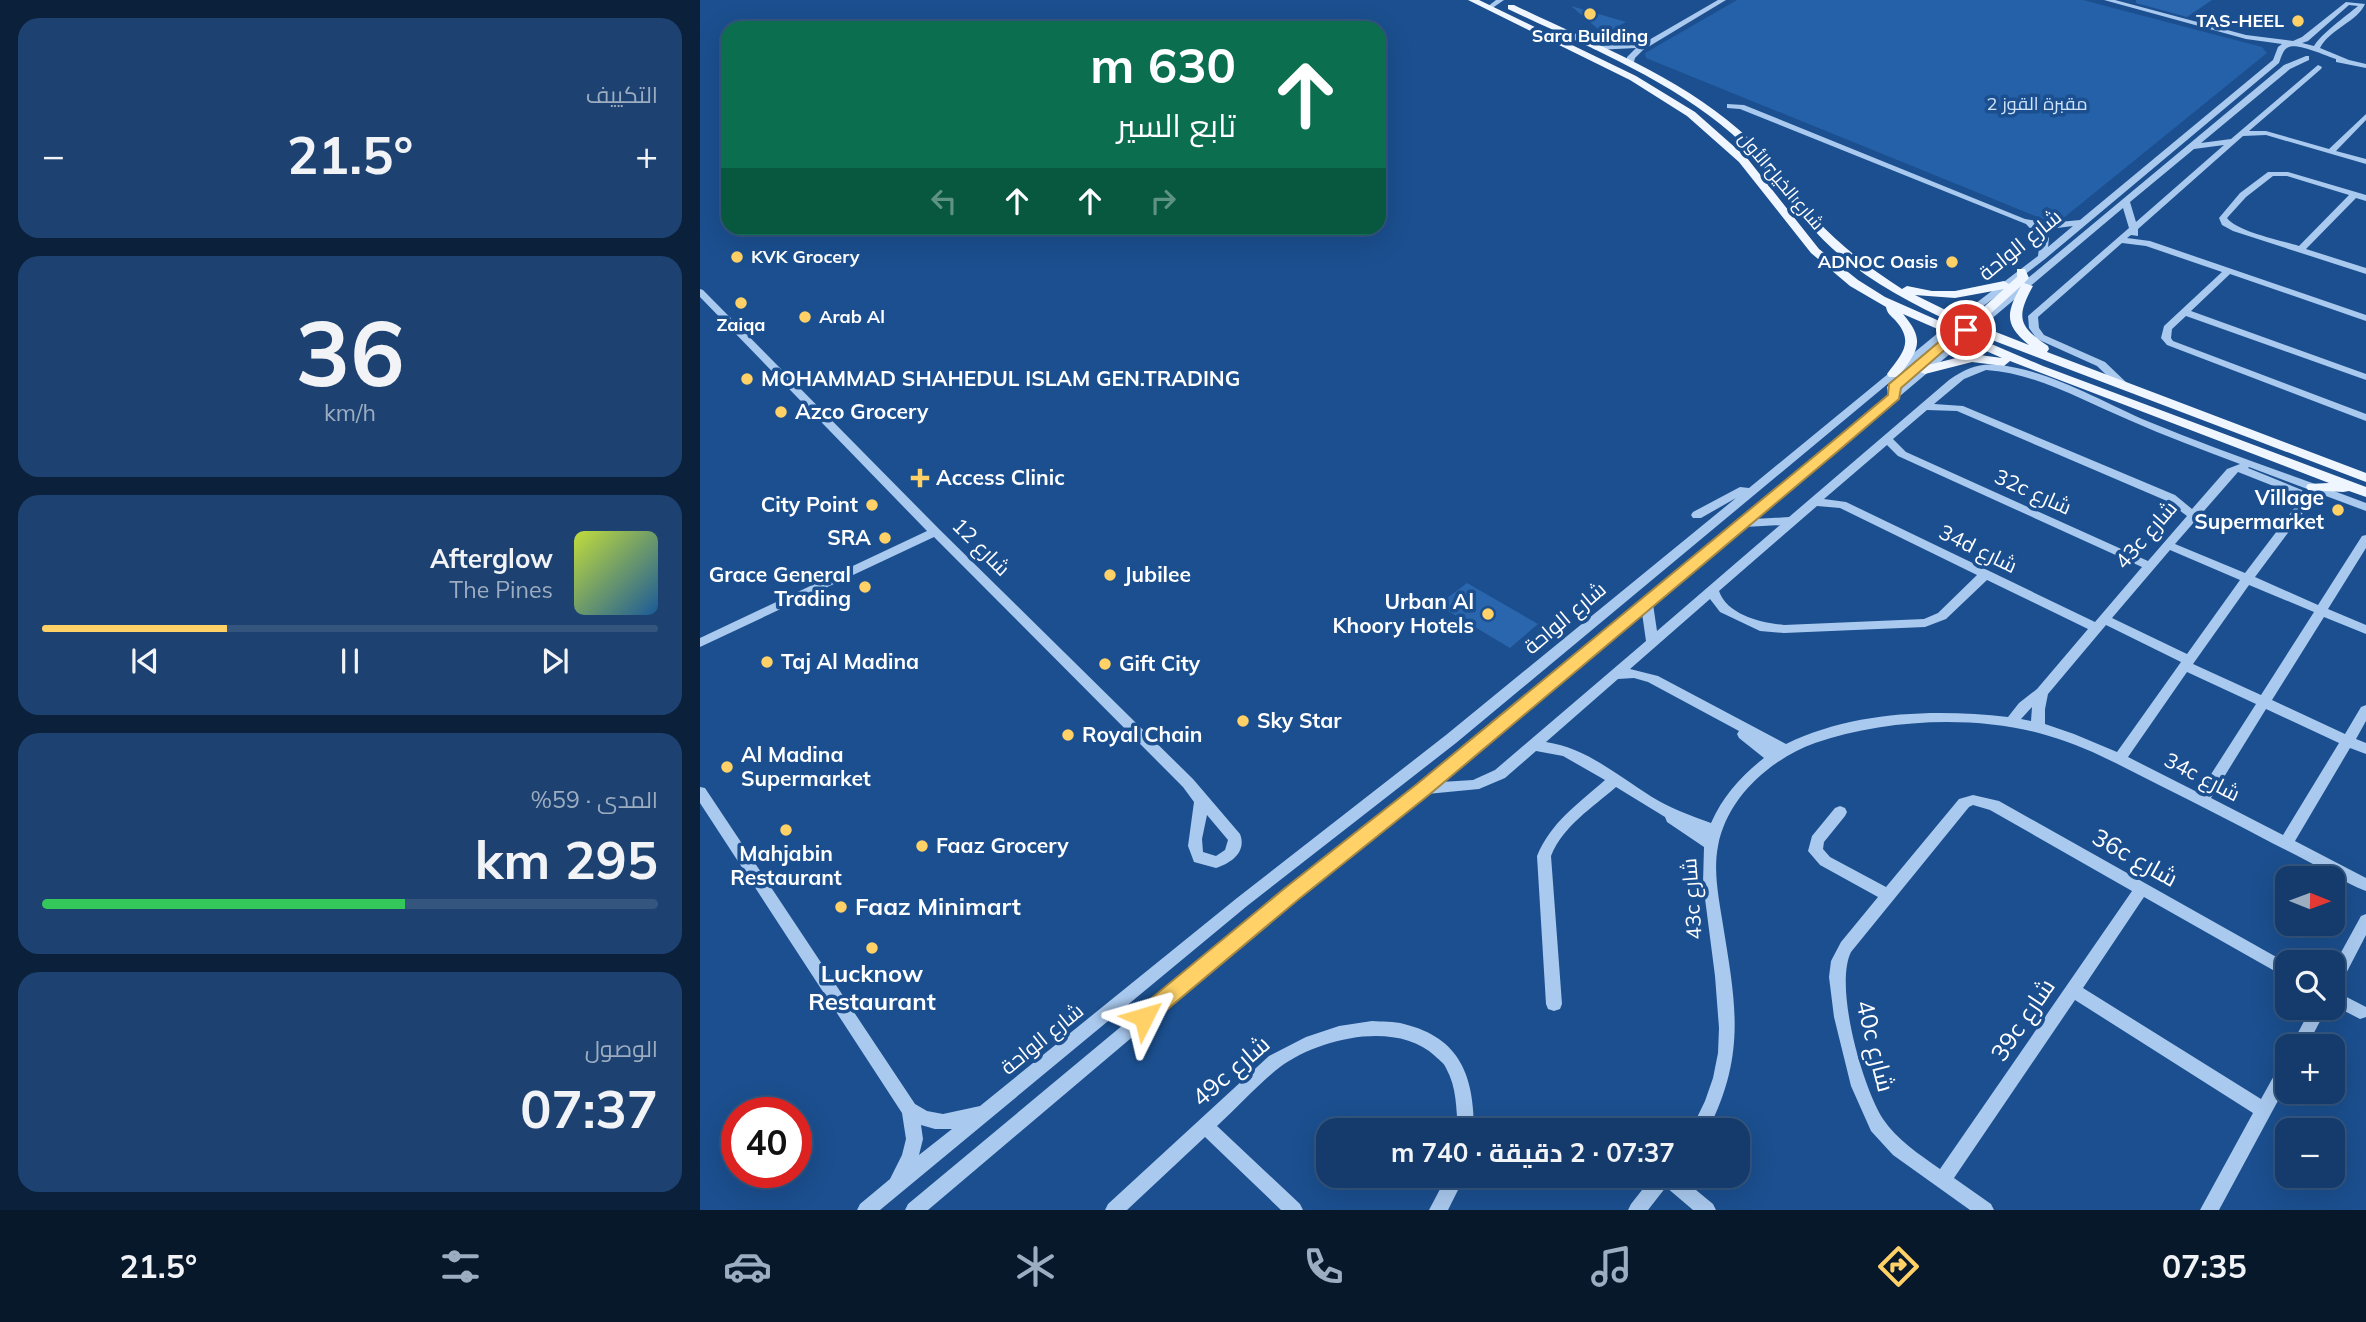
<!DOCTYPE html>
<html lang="ar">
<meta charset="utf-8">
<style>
body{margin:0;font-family:Mulish,Cairo,sans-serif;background:#1d4271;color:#f1f3f6;direction:rtl;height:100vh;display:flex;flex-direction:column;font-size:26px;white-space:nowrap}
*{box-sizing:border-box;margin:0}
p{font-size:23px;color:#9dadc1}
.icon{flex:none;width:38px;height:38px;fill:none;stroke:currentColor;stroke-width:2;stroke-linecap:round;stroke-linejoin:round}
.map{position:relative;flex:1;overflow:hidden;direction:ltr}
.sheet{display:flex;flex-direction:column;gap:18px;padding:18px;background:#0b203b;width:700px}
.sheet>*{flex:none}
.top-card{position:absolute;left:21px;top:21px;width:665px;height:214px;border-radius:21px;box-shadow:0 7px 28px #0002,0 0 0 2px #33557e;direction:rtl;background:#0b6e4f;color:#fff;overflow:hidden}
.needle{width:46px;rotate:91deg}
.controls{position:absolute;left:1575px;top:866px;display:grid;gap:14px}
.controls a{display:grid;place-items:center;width:70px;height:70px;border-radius:14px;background:#143b6b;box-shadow:0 7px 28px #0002,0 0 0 2px #33557e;font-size:35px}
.speed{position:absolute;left:21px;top:1097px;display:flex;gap:14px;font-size:35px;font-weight:700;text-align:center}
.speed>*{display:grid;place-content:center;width:91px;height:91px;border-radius:50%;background:#143b6b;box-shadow:0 7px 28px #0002,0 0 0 2px #33557e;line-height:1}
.speed .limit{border:10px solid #d22;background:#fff;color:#111}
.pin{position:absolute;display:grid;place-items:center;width:60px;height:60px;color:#fff;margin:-30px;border:4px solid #fff;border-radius:50%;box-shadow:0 2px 7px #0007}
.me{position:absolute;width:77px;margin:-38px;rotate:50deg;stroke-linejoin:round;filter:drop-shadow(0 0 5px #0008)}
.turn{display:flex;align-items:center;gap:24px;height:147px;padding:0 35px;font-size:32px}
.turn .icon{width:91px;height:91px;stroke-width:2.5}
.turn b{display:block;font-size:49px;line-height:60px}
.lanes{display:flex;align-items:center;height:66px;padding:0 35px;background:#0003;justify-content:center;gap:35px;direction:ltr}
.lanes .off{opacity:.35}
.big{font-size:52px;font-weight:700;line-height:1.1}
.sheet .tile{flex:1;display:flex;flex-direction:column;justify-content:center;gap:10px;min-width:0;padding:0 24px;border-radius:21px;background:#1d4271}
.sheet .dial{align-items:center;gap:0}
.dial b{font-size:91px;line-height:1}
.song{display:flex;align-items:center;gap:21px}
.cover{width:84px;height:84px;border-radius:10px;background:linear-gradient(135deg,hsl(70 70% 55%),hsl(210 70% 35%))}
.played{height:7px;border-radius:4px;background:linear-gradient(90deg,#ffd166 30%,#33557e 30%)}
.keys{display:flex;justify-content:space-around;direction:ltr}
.heat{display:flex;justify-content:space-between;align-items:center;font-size:38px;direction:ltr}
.charge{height:10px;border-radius:5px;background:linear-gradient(90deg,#34c759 59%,#33557e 0)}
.trip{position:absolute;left:616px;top:1118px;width:434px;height:70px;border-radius:21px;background:#143b6b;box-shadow:0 7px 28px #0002,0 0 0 2px #33557e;font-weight:700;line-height:70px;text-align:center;direction:rtl}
.tabs{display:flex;height:112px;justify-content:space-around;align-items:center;background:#08182b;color:#9dadc1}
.tabs .icon{width:49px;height:49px}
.tabs .active{color:#ffd166}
.tabs b{font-size:32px;color:#f1f3f6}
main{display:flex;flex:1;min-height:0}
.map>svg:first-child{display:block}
.green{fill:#2461a8}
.building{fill:#2a66ad}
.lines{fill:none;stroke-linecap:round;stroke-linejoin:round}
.minor{fill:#a9c9ee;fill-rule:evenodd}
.major{fill:#f0f6ff;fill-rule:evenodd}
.route{fill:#ffd166;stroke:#a68842;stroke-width:2}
.poi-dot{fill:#ffd166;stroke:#1b4f8f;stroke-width:2.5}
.labels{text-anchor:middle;stroke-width:7;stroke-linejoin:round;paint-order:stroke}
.far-poi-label{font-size:18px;font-weight:bold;fill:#fff;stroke:#1b4f8f;text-anchor:end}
.far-park-label{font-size:18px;fill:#cfe3fa;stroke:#1b4f8f}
.far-street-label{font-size:18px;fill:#fff;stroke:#1b4f8f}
.street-label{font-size:21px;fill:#fff;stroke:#1b4f8f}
.poi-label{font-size:21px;font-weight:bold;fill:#fff;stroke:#1b4f8f;text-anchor:start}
.near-street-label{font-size:24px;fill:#fff;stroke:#1b4f8f}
.near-poi-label{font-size:24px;font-weight:bold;fill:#fff;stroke:#1b4f8f;text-anchor:start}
</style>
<main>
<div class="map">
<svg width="1666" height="1210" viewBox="0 0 1666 1210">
<rect width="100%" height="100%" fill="#1b4f8f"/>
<path class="green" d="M1037,0H1383L1562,47L1567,53L1361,220H1345L946,58L945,53Z"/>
<g class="building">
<path d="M1436,0H1512L1487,17L1436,3Z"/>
<path d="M871,6L926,22L904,34Z"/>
<path d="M767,583L838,624L810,648L738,605Z"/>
</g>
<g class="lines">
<g class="minor">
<path d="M796,0H804L791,9H787V7Z"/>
<path d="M1018,0H1026L943,50L935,58L933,66L926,64L927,57L936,48L896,50L892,48L896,46L942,44Z"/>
<path d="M1404,0H1415L1546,35L1593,41L1602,37L1646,2L1665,4C1658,21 1630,29 1620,48L1649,60L1666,64V68L1636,62V59C1626,56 1595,41 1587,48C1583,50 1581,58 1579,63L1345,259L1261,323L756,743L547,906L180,1210H157L160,1204L190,1179L202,1155L206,1139L202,1113L0,803V787L5,788L215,1104L227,1111L243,1114L280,1106L537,898L746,735L1036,498L1001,518H993L991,515L993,512L1040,487L1049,488L1255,319L1338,256L1340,239L1326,224L1040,109L1027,108V104L1044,105L1325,219L1349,223L1380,220L1573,60L1578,47L1582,44L1546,39ZM1649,5L1658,6C1646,16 1621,34 1614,46L1602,43L1608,41ZM1337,226L1349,229L1373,226L1348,247L1349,238ZM221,1125L235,1129H252L219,1155L223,1139Z"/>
<path d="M1606,56H1609V60L1590,69L1501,143L1531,139L1618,65L1622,67L1621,69L1549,131H1566L1629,149L1666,114V120L1636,151L1666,159V164L1566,135L1543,136L1438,229V236L1431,235L1427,238L1450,241L1666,315V321L1530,274L1491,311L1666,374V380L1486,316L1472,329L1471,338L1473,341L1666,414V421L1467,345L1461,338L1464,326L1522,272L1446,246L1422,243L1338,317L1339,328L1344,335L1405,362L1429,385V389H1421L1397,366L1337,339L1329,328L1328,316L1429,228L1423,208L1054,519L1089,517L1249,380C1265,369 1279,363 1298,365C1346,369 1403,402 1447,421C1519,451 1593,475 1666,503V511L1549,467L1548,468L1602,490L1611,502L1555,577L1618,605L1662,536L1666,535V548L1628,609L1666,625V634L1624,617L1572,700L1645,734L1661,707L1666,705V721L1656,739L1666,743V754L1650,748L1595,841L1666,878V891C1654,887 1644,880 1633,875C1613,864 1592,853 1572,843C1535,823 1497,804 1459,785C1423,767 1388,747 1349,736C1278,714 1184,719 1115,743C1069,760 1027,798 1018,846C1013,872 1019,899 1023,925C1036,1005 1046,1055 1008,1130H991L1005,1101L1013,1078L1018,1053L1019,1028L1015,976L1003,883L1004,847L967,822L965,817L916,787C892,808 863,826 851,856L862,1004L860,1009L854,1011L848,1009L846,1004L837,856C851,822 878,804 905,780L863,756L836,751L805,778L779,789L727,794L547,940L228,1210H205L208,1204L537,930L719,785L1584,65ZM1524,145L1436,222L1430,202L1494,149ZM1286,370C1336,373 1383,401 1429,420C1465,436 1503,450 1540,464L1527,469L1492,509L1475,495L1263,406L1234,404L1264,379ZM1227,410L1257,411L1467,501L1487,516L1448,561L1206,452L1193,439ZM1187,445L1198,456L1442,567L1395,622L1146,502L1124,499ZM1538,472L1594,494L1599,502L1545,573L1475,544ZM1117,506L1140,508L1277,575L1238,613L1224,619L1084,625C1062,623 1027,615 1019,591ZM1080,525L957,631L953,604L1045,527ZM1470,550L1540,580L1487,654L1412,618ZM1287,580L1388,629L1337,689L1319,703L1308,717C1235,709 1154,711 1086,744L958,676L930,669L1010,599L1020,612L1060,631L1084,633L1225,627L1246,619ZM1549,585L1614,612L1561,695L1493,664ZM942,613L946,641L795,770L773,780L741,782ZM1406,625L1481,662L1417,752L1374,734L1345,724V709L1348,694ZM1487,672L1556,704L1499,793L1428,757ZM934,678L948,682L1039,731L1037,734L1039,738L1064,758C1041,776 1023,796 1011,823C991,816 970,808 952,797C918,776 887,748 846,742L918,679ZM1332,707L1331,721L1321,719ZM1566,709L1639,743L1583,835L1511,798Z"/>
<path d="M1568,172H1588L1666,195V201L1656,198L1606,249L1666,268V274L1533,231L1522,225L1519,218L1540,193ZM1573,176H1587L1649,195L1599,246C1580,240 1538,232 1527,218L1546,197Z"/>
<path d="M0,289L3,290L239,529L493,779L540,834C547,852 531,863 516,868L494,862L488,846L494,802L483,787L234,537L0,647V638L227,531L0,297ZM507,815L528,840L525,850L516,856L503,852L502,839Z"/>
<path d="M1273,795L1299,801L1587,963V978L1444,897L1383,988L1561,1099L1581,1063L1587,1061V1084L1519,1210H1500L1553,1113L1375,1000L1254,1178L1291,1204L1294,1210H1270L1193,1155L1171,1131L1151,1086L1134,1017L1129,977L1131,961L1141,942L1178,897L1120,865L1108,851L1112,836L1135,808L1140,806L1145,808L1147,812L1145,816L1124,842L1123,849L1130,857L1186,887L1259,799ZM1273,805L1290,810L1432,891L1240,1169C1219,1154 1197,1140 1183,1119C1162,1086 1134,986 1151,952L1269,807Z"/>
<path d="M1666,914V935L1639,987L1633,989V967L1661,916Z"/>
<path d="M1633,990L1666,1007V1017L1660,1019L1633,1005Z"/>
<path d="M1611,1008H1627L1607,1046H1591Z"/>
<path d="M672,1021C682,1022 694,1021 704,1024C761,1038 774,1077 774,1130H758C756,1108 757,1088 746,1068C744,1063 739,1060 735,1056C697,1020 619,1038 580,1067C558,1084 538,1107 517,1126L600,1204L603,1210H581L505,1137L427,1210H405L408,1204L569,1056L606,1037L639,1026Z"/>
<path d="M747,1176H765L748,1210H729Z"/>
<path d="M953,1176H979L1013,1204L1016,1210H993L966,1187L948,1210H928L931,1204Z"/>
</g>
<path class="major" d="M768,0H779L936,76L995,112L1047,158L1119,249L1158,280L1185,297L1253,327L1255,324C1200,298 1147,270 1107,222C1082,192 1061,159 1031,133C969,79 882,44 808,9V5H814C888,41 976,75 1038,129C1069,155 1089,188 1115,218C1140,246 1171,269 1202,289L1207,286L1232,291H1255L1304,281L1309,284L1317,277V269H1325L1329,278L1324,283L1333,286C1316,317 1318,326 1348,346L1349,349L1347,352L1666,473V482L1271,332L1268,334L1343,366L1666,487V497L1649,491L1643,492L1608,490L1606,487L1608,484L1629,483L1310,361L1304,366L1272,362L1225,374L1220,372L1201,388L1199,399H1189L1187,387L1198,377H1189L1187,374C1202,354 1215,342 1195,320C1190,315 1187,313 1186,307L1150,286L1111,253L1039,162L987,116L930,80ZM1321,286C1306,313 1304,325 1329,345L1278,325ZM1304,289L1268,321L1215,295L1255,298ZM1203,314L1249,334L1199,376C1218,350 1226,341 1203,314ZM1259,339L1302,358L1272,354L1228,365Z"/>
</g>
<path class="route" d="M1259,325L1273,330L1263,334L1201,388L1199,399L1144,446L730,794L599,899L451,1023L444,1026L437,1023L434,1017L437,1010L585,888L717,784L1134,440L1188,395L1189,384Z"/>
<g class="poi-dot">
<circle cx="890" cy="14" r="7"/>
<circle cx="1598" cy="21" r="7"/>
<circle cx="37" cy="257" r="7"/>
<circle cx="1252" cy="262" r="7"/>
<circle cx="41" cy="303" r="7"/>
<circle cx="105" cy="317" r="7"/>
<circle cx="47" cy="379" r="7"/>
<circle cx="81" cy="412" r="7"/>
<path d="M216.5 467.5h7v7h7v7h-7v7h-7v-7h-7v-7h7z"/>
<circle cx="172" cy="505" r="7"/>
<circle cx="1638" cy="510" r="7"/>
<circle cx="185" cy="538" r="7"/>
<circle cx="410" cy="575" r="7"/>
<circle cx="165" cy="587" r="7"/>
<circle cx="788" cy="614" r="7"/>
<circle cx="67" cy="662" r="7"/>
<circle cx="405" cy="664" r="7"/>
<circle cx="543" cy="721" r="7"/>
<circle cx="368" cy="735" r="7"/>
<circle cx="27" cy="767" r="7"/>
<circle cx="86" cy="830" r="7"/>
<circle cx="222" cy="846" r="7"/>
<circle cx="141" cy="907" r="7"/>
<circle cx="172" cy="948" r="7"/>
</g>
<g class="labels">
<g class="far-poi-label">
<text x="1584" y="27">TAS-HEEL</text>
<text x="890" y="42" text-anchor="middle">Sara Building</text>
<text x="51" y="263" text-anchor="start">KVK Grocery</text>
<text x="1238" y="268">ADNOC Oasis</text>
<text x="119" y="323" text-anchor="start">Arab Al</text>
<text x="41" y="331" text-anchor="middle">Zaiqa</text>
</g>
<g class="far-park-label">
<text x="1337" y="110">مقبرة القوز 2</text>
</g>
<g class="far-street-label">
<text transform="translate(1081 181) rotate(50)" y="6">شارع الخيل الأول</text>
</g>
<g class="street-label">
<text transform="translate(1320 245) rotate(-39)" y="7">شارع الواحة</text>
<text transform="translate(1333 492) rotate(24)" y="7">32c شارع</text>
<text transform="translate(1446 535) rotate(-49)" y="7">43c شارع</text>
<text transform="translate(281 547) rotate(45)" y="7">شارع 12</text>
<text transform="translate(1278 549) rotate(26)" y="7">34d شارع</text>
<text transform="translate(865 618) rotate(-40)" y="7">شارع الواحة</text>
<text transform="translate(1502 777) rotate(27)" y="7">34c شارع</text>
<text transform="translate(992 899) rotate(-94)" y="7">43c شارع</text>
<text transform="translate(342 1039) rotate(-39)" y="7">شارع الواحة</text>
</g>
<g class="poi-label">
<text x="61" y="386">MOHAMMAD SHAHEDUL ISLAM GEN.TRADING</text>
<text x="95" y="419">Azco Grocery</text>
<text x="236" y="485">Access Clinic</text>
<text x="1624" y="505" text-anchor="end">Village<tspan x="1624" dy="24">Supermarket</tspan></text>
<text x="158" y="512" text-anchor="end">City Point</text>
<text x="171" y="545" text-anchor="end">SRA</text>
<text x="151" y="582" text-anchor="end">Grace General<tspan x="151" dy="24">Trading</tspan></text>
<text x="424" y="582">Jubilee</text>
<text x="774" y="609" text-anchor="end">Urban Al<tspan x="774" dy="24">Khoory Hotels</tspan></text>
<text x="81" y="669">Taj Al Madina</text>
<text x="419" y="671">Gift City</text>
<text x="557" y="728">Sky Star</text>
<text x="382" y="742">Royal Chain</text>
<text x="41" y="762">Al Madina<tspan x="41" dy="24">Supermarket</tspan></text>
<text x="236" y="853">Faaz Grocery</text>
<text x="86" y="861" text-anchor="middle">Mahjabin<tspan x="86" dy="24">Restaurant</tspan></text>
</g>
<g class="near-street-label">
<text transform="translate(1435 858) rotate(29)" y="8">36c شارع</text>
<text transform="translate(1323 1020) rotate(-56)" y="8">39c شارع</text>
<text transform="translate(1175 1046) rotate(76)" y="8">40c شارع</text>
<text transform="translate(531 1071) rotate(-41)" y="8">49c شارع</text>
</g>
<g class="near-poi-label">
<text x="155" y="915">Faaz Minimart</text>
<text x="172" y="982" text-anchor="middle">Lucknow<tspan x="172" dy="28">Restaurant</tspan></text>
</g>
</g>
</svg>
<div class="controls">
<a><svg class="needle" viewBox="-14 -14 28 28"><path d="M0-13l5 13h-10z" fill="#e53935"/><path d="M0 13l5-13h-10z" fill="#9dadc1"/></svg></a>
<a><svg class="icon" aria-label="search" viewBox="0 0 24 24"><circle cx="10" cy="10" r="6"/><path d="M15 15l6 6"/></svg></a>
<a>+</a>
<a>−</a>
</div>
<div class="speed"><div class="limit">40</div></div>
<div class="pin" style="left:1266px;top:330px;background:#d93025"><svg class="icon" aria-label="arrive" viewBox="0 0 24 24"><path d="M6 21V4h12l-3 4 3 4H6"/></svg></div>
<svg class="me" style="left:444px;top:1017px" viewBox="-20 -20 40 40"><path d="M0-17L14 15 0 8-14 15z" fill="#ffd166" stroke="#fff" stroke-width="4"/></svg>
<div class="trip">07:37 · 2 دقيقة · 740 m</div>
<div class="top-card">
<div class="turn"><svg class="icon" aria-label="ahead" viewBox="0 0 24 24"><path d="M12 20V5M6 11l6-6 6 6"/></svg><div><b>630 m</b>تابع السير</div></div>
<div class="lanes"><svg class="icon off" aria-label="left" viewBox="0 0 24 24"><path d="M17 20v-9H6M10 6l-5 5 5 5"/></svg><svg class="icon" aria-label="ahead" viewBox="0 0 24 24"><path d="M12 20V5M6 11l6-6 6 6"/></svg><svg class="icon" aria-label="ahead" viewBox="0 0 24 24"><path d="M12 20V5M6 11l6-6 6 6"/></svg><svg class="icon off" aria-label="right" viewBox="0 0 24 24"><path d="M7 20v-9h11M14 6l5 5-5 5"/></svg></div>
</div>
</div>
<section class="sheet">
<div class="tile"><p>التكييف</p>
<div class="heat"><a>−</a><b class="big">21.5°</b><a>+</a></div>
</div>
<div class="tile dial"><b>36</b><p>km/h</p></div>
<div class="tile">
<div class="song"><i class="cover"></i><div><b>Afterglow</b><p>The Pines</p></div></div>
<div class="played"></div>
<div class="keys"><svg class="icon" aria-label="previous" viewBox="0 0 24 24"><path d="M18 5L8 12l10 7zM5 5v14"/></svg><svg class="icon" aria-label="pause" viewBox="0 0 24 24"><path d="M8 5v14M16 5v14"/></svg><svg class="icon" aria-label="next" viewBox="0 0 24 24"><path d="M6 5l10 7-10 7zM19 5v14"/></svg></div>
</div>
<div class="tile"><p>المدى · 59%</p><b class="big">295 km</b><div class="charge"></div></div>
<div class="tile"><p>الوصول</p><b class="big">07:37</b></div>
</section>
</main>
<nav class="tabs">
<b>07:35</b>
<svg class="icon active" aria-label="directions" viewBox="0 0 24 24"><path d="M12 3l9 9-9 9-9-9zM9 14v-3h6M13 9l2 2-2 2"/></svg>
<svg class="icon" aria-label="music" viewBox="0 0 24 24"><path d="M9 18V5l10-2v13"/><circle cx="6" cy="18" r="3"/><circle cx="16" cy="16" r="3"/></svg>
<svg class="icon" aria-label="phone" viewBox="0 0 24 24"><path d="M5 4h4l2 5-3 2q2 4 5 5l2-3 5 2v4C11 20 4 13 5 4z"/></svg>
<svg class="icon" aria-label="climate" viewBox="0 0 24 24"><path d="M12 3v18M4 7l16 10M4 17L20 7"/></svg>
<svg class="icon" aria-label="car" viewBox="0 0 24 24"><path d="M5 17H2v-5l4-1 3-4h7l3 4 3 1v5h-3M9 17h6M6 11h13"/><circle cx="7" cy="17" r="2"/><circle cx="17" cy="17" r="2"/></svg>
<svg class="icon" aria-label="filters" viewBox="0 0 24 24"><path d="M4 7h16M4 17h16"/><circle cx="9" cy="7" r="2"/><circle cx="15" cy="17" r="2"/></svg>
<b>21.5°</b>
</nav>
